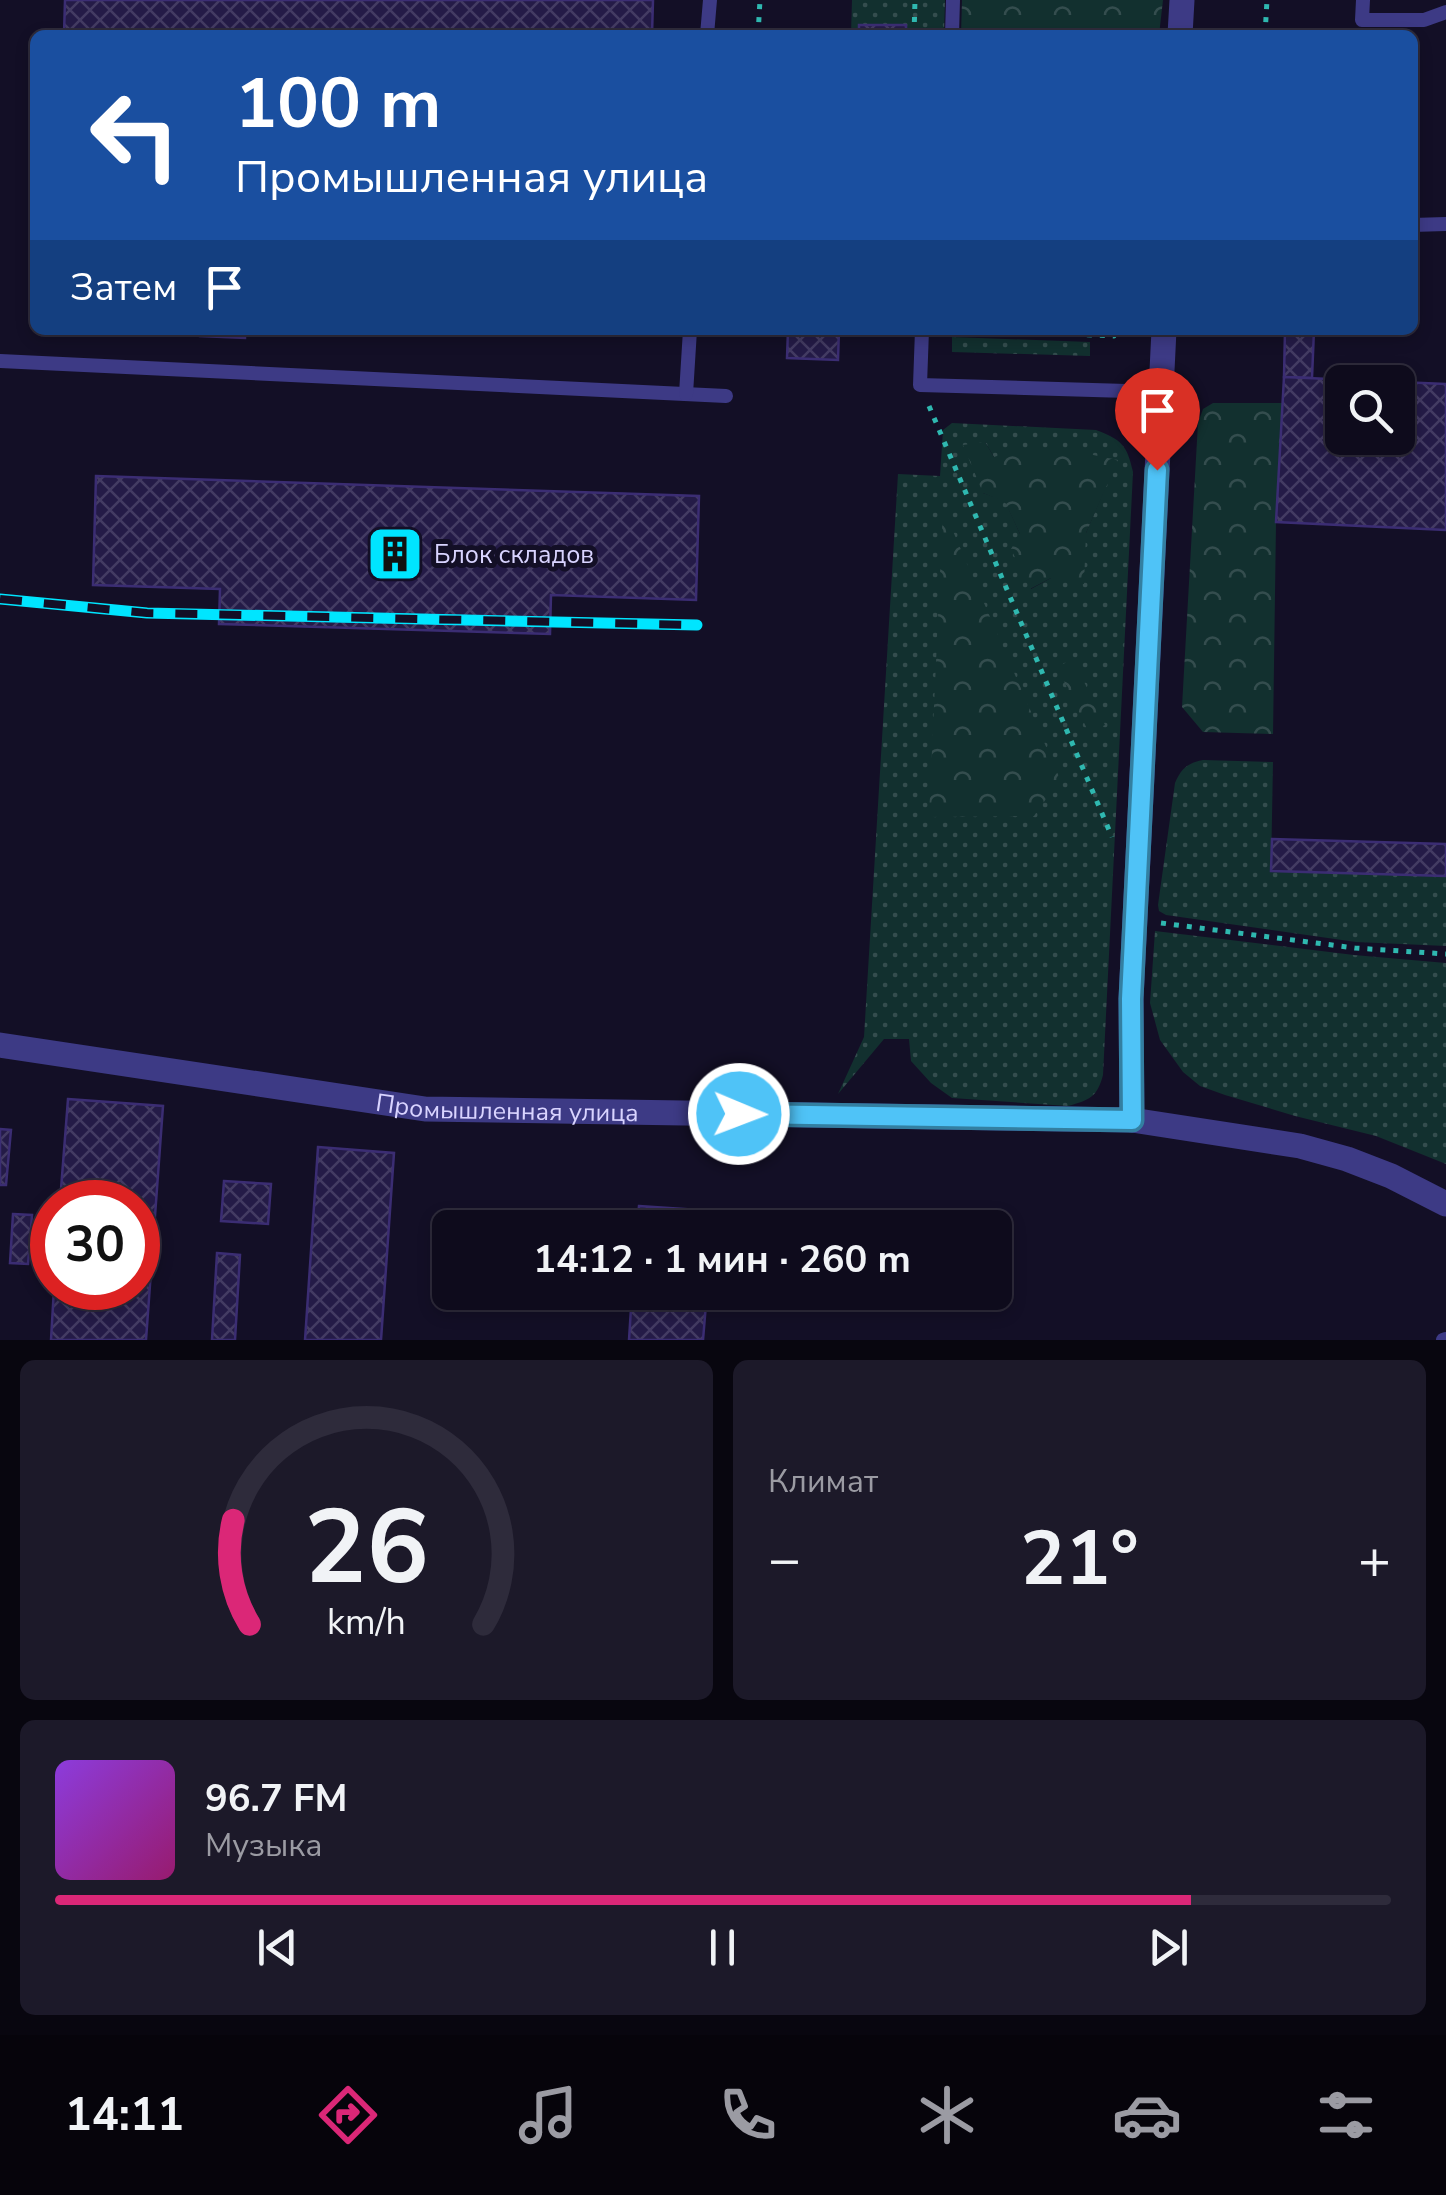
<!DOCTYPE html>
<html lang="ru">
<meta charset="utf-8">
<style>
body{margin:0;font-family:"Nunito Sans",sans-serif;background:#1c1929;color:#f1f3f6;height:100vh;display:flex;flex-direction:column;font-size:38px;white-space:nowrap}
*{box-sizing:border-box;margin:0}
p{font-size:32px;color:#9b9ba3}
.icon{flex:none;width:55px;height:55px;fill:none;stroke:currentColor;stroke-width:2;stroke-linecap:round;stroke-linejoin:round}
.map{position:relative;height:1340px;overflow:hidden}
.details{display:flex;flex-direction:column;gap:20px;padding:20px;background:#08060f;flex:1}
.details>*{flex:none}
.hud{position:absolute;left:30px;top:30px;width:1388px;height:305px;border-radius:15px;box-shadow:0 5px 15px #0003,0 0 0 2px #2e2b3b;background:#1a4fa0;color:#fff;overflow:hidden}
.controls{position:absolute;left:1325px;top:365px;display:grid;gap:20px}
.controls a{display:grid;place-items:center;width:90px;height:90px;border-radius:15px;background:#0e0b1c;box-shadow:0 5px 15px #0003,0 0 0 2px #2e2b3b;font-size:50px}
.speed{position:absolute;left:30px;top:1180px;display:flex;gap:20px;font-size:50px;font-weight:700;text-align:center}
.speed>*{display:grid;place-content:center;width:130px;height:130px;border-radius:50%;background:#0e0b1c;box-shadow:0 5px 15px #0003,0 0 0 2px #2e2b3b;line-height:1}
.speed .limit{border:15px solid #d22;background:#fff;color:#111}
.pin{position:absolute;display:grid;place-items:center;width:85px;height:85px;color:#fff;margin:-102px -42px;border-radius:50% 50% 50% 0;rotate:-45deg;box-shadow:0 0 10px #0007}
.pin .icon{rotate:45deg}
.me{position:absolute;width:110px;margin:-55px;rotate:91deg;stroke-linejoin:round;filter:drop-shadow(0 0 8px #0008)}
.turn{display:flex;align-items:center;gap:35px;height:210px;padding:0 40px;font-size:45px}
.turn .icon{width:130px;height:130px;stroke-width:2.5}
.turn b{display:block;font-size:70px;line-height:85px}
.then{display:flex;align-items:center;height:95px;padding:0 40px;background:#0003;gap:20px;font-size:38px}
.big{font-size:75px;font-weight:700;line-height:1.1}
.details .widget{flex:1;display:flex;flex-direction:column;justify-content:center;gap:15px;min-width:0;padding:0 35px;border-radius:15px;background:#1c1929}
.details .dial{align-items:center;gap:0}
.dial svg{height:260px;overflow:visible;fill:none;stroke:#2e2b3b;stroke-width:7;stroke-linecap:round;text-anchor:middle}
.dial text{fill:#f1f3f6;stroke:none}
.song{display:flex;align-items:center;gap:30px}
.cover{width:120px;height:120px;border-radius:15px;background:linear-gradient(135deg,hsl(270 70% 55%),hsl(320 70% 35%))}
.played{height:10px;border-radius:5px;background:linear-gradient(90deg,#db2777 85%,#2e2b3b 85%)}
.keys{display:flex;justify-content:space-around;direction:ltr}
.heat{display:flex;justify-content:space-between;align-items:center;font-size:55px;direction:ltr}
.details .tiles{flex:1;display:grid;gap:20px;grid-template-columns:1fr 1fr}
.widget:last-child{grid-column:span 2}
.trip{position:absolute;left:432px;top:1210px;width:580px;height:100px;border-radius:15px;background:#0e0b1c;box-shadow:0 5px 15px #0003,0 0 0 2px #2e2b3b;font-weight:700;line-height:100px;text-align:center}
.tabs{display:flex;height:160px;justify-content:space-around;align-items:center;background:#06040b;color:#9b9ba3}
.tabs .icon{width:70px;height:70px}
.tabs .active{color:#db2777}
.tabs b{font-size:45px;color:#f1f3f6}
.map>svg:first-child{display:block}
.grass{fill:url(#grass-dots);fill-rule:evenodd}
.forest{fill:url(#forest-crowns)}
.building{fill:url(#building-cross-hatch);stroke:#3b2d73;stroke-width:2.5;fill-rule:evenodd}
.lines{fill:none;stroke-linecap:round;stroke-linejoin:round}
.path{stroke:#2fb8b0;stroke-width:5;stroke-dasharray:5 8;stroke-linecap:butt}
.lane{stroke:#3d3a85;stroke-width:14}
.street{stroke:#3d3a85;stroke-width:25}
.rail-casing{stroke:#00e5ff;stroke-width:11}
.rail{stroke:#130f26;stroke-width:8;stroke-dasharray:22;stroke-linecap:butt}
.route-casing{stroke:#337fa1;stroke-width:25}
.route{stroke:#4fc3f7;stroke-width:18}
.labels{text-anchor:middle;stroke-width:10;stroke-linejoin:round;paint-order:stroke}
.poi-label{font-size:25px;fill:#d9d4ff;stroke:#130f26;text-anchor:start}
.street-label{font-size:25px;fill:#d9d4ff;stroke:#130f26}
</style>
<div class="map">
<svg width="1446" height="1340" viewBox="0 0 1446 1340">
<defs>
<pattern id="grass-dots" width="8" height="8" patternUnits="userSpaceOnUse" patternTransform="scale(2.5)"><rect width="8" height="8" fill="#12302f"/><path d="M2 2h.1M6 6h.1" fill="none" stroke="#344d4e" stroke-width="1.8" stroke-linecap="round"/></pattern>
<pattern id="forest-crowns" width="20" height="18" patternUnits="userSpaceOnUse" patternTransform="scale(2.5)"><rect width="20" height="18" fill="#12302f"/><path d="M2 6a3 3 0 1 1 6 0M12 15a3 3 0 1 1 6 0" fill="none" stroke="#344d4e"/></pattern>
<pattern id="building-cross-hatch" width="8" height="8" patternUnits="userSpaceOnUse" patternTransform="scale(2.5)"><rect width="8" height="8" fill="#241b47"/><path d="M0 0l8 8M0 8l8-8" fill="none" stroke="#433b63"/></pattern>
</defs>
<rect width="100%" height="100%" fill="#130f26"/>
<g class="grass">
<path d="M852,0H945L944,35H851Z"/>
<path d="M952,337L1090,342V356L952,352Z"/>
<path d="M952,423L1096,430C1122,440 1127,445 1133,472L1103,1075C1097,1097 1090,1100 1068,1106L952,1098L931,1083L911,1061L909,1039H884L838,1094L864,1037L898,474L940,476L943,430ZM985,442L994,457L1117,460L1086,533L1051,578L1031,589L1020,534L1005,501L983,493Z"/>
<path d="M1203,760L1273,762L1271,870L1446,876V946L1356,942L1166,915L1159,911L1158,905L1175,783C1181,769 1187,763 1203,760Z"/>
<path d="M1155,931L1354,955L1446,963V1164L1376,1136L1295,1116L1225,1095L1200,1086L1183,1072L1160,1040L1150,1003Z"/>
</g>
<g class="forest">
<path d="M962,0H1163L1159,35H961Z"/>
<path d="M1213,403H1282L1276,522L1273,734L1203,732L1182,707L1198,423L1203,409Z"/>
<path d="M985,442L994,457C1040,442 1073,451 1118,460L1086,533L1084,584L1051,578L1030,589L1011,549L1020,534L1005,502L983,493L963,445Z"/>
<path d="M943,508L1060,779L1034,816L929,817Z"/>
<path d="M1073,659L1105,725L1089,733L1057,667Z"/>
</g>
<g class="building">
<path d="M65,0H653L652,35H64Z"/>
<rect x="859" y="25" width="47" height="10"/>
<path d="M200,330H245V338L200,336Z"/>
<path d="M788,330H839L838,360L787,358Z"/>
<path d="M1285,330H1314L1312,378L1284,377Z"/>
<path d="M1284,377L1446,384V530L1276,522ZM1342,382H1398V438H1342Z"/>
<path d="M96,476L699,496L696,600L551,595L550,634L219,624L220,589L93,585Z"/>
<path d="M1272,839L1446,844V876L1271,871Z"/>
<path d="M68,1099L163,1106L146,1340H51L54,1288H138V1202H60Z"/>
<path d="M0,1129L11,1130L6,1185H0Z"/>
<path d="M318,1147L394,1153L381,1340H305Z"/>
<path d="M224,1181L271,1184L268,1224L221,1221Z"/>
<path d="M639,1206L713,1211L711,1228H637Z"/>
<path d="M13,1214L32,1215L28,1264L10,1263Z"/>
<path d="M217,1253L240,1255L235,1340H212Z"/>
<path d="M632,1292H707L703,1340H629Z"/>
</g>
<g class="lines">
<g class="path">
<path d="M758,35L760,0"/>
<path d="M914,35L915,0"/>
<path d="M1265,35L1267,0"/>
<path d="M983,330L1114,336L1115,330"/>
<path d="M929,406L1112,837"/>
<path d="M1161,923L1355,948L1446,954"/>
</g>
<g class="lane">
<path d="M1363,0L1362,20H1424L1446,12"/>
<path d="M707,35L710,0"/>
<path d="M952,35L953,0"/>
<path d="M1412,225L1446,224"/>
<path d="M922,330L920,385L1161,392"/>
<path d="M0,361L726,396"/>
<path d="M686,394L690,330"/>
<path d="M1443,1340L1446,1339"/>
</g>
<g class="street">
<path d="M1180,35L1182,0"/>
<path id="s1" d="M0,1045L425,1109L1132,1120L1300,1146L1347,1159L1391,1176L1446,1204"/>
<path d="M1132,1120L1131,999L1164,330"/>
</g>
<g class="rail-casing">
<path id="rail" d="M0,599L147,613L697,625"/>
</g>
<use href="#rail" class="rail"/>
</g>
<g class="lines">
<g class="route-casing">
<path id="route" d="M739,1114L1132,1120L1131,999L1157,470"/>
</g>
<use href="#route" class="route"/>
</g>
<defs>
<g id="building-square" transform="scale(2.875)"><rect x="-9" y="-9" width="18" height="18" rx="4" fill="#00e5ff" stroke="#130f26"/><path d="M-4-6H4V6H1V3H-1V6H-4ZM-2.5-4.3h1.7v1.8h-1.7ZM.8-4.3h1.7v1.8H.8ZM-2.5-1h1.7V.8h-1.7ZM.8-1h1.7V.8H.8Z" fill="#111"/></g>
</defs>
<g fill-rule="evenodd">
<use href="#building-square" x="395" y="554"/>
</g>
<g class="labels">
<g class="poi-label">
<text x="434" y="563">Блок складов</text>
</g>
<g class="street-label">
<text dy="9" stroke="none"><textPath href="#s1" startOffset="512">Промышленная улица</textPath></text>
</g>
</g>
</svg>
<div class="controls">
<a><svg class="icon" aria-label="search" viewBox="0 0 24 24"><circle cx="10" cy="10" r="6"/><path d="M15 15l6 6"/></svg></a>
</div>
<div class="speed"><div class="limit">30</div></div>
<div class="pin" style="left:1157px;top:470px;background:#d93025"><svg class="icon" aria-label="arrive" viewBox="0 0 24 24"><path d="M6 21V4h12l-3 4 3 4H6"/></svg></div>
<svg class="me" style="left:739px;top:1114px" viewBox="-20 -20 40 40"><circle r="17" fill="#4fc3f7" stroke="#fff" stroke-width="3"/><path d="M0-11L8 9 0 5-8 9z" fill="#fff"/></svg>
<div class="trip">14:12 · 1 мин · 260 m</div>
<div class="hud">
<div class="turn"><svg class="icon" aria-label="left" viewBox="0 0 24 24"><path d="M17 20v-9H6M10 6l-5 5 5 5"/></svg><div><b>100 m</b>Промышленная улица</div></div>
<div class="then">Затем<svg class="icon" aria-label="arrive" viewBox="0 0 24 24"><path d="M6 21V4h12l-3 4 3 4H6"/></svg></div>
</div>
</div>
<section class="details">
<div class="tiles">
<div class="widget dial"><svg viewBox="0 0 100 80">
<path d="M14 69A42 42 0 1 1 86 69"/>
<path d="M14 69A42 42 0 0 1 9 37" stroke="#db2777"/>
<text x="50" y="56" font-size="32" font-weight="700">26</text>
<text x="50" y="72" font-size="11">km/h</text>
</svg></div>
<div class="widget"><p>Климат</p>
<div class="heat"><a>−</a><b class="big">21°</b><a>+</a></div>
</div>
<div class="widget">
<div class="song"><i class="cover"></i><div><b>96.7 FM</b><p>Музыка</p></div></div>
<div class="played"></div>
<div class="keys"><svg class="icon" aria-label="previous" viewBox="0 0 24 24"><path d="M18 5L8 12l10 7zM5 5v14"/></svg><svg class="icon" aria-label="pause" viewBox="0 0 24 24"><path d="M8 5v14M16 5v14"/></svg><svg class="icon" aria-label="next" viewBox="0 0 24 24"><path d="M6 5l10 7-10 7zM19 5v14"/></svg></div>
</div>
</div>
</section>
<nav class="tabs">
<b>14:11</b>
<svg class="icon active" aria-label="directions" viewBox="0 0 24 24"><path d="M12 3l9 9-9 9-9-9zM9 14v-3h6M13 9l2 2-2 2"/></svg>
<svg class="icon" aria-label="music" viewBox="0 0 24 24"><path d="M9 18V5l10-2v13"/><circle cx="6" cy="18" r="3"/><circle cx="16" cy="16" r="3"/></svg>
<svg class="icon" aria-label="phone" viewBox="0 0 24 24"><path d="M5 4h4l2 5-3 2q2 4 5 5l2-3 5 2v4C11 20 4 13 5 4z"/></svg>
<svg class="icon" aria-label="climate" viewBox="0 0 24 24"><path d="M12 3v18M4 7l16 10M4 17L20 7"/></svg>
<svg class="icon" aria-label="car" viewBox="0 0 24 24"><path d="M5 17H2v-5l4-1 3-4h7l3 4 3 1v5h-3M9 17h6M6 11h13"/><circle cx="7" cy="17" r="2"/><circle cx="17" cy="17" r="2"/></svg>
<svg class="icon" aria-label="filters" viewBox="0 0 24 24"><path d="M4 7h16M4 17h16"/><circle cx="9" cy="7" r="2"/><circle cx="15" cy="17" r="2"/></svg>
</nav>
